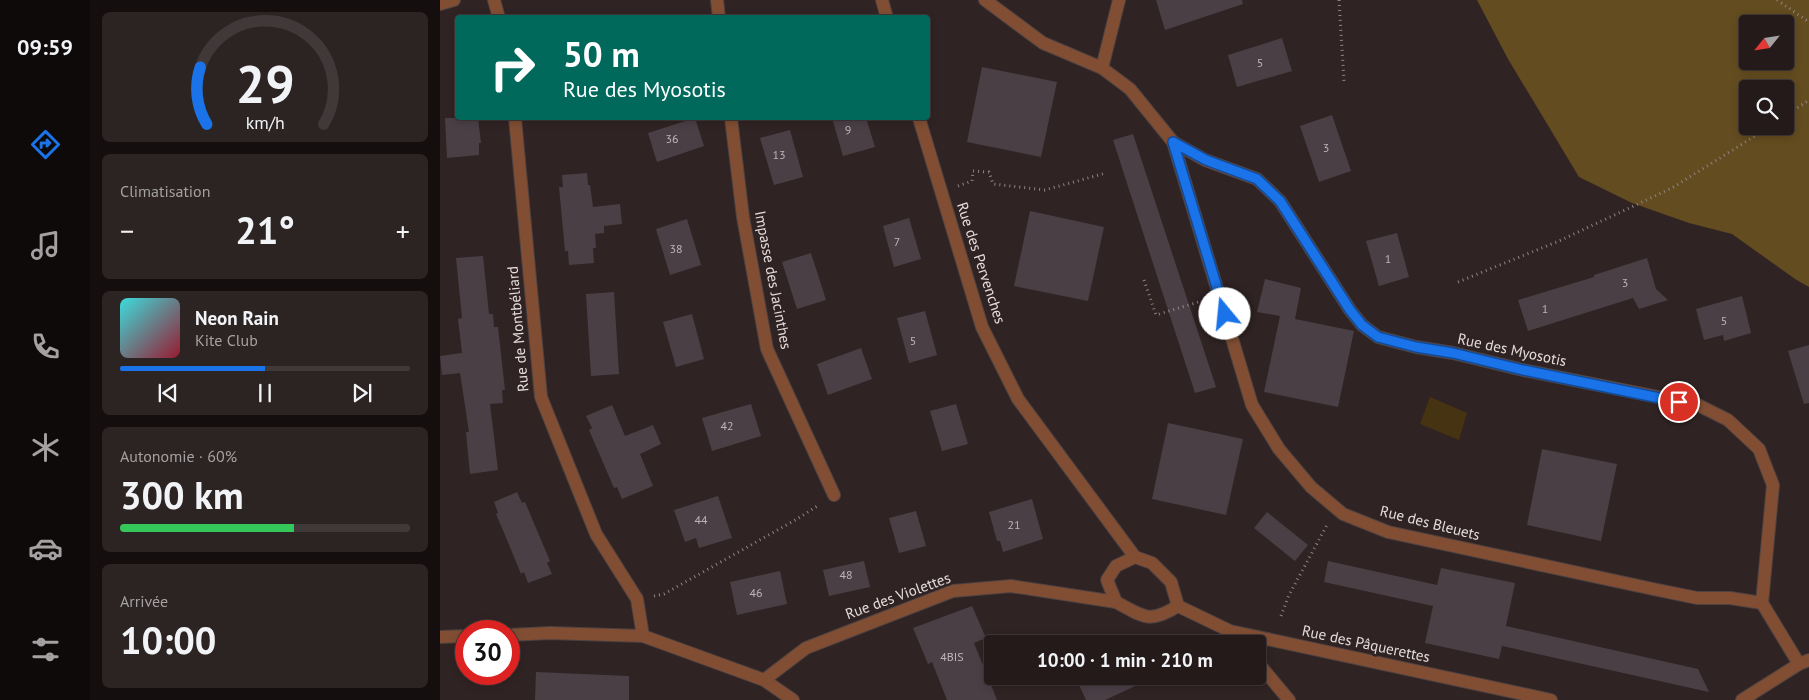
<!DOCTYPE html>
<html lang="fr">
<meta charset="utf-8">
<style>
body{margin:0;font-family:"PT Sans",sans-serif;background:#2c2323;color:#f1f3f6;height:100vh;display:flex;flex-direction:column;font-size:19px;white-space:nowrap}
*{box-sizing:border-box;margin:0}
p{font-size:16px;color:#a3a1a2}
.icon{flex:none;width:28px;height:28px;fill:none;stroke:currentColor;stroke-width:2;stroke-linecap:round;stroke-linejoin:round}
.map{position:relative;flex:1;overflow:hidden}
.sheet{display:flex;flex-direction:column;gap:12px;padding:12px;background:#140e0e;width:350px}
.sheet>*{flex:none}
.guide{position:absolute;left:15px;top:15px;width:475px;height:105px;border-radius:5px;box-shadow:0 2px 8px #0003,0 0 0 1px #413839;background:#00695c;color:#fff;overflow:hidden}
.needle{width:32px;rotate:240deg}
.fabs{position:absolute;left:1299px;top:15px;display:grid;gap:10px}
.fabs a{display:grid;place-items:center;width:55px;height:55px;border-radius:5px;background:#241a1a;box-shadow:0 2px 8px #0003,0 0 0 1px #413839;font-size:25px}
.speed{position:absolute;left:15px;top:620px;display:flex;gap:10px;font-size:25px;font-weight:700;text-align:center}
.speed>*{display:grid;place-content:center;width:65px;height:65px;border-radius:50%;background:#241a1a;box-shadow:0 2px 8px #0003,0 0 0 1px #413839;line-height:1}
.speed .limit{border:8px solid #d22;background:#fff;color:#111}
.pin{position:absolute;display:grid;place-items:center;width:42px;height:42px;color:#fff;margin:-21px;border:2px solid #fff;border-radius:50%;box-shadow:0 1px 5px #0007}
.me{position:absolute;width:55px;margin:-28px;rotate:343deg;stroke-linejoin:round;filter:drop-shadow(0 0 4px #0008)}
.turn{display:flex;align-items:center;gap:18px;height:105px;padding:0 25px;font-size:22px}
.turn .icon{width:65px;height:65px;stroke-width:2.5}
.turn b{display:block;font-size:35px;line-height:42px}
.big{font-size:38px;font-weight:700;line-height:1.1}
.sheet .widget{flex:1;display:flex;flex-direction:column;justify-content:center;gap:8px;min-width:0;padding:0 18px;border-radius:8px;background:#2c2323}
.sheet .dial{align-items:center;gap:0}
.dial svg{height:130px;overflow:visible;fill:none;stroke:#413839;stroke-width:7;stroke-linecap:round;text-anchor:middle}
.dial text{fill:#f1f3f6;stroke:none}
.song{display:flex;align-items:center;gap:15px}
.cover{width:60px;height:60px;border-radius:8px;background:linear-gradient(135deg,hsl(180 70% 55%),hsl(350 70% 35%))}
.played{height:5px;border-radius:2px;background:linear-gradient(90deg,#1a73e8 50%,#413839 50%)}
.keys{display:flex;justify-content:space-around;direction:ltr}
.heat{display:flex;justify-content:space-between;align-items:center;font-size:28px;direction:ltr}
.charge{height:8px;border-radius:4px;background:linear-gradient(90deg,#34c759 60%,#413839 0)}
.trip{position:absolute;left:544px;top:635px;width:282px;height:50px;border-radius:5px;background:#241a1a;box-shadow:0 2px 8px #0003,0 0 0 1px #413839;font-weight:700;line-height:50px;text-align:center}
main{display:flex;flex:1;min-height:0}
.tabs{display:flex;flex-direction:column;width:90px;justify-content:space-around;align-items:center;background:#0e0a0a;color:#a3a1a2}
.tabs .icon{width:35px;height:35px}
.tabs .current{color:#1a73e8}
.tabs b{font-size:22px;color:#f1f3f6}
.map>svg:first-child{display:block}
.green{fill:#453311}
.forest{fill:#634c1f;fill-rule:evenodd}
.building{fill:#4b3f46}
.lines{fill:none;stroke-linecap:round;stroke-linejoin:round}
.minor-casing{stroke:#4d4141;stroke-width:14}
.path{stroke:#8f8484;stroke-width:3;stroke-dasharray:1 4;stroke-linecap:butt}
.minor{stroke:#814e33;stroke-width:12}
.route-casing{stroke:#114b97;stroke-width:12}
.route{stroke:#1a73e8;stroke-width:9}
.labels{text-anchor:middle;stroke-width:5;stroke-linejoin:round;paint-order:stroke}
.number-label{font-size:12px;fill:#beb5b6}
.street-label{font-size:15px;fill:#e5dcdc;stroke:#302323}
</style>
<main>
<nav class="tabs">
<b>09:59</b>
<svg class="icon current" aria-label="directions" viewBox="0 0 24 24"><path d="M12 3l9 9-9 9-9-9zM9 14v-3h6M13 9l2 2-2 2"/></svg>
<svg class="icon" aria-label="music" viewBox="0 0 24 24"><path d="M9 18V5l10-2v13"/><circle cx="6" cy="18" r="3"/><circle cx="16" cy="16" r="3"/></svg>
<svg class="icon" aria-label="phone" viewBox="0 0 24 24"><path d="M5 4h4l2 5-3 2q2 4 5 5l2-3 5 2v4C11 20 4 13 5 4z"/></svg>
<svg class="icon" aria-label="climate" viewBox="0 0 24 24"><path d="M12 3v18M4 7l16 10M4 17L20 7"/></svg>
<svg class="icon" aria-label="car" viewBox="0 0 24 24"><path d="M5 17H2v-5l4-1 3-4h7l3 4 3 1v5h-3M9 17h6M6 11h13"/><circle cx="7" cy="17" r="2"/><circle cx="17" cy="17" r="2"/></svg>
<svg class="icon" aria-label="filters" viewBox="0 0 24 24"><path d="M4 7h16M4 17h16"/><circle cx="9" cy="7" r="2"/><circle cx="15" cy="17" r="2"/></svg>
</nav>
<section class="sheet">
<div class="widget dial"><svg viewBox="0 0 100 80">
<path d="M14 69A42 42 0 1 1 86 69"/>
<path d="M14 69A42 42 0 0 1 10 34" stroke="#1a73e8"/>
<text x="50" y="56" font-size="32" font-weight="700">29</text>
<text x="50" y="72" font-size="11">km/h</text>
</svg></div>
<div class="widget"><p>Climatisation</p>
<div class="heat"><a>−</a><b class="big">21°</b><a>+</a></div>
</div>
<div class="widget">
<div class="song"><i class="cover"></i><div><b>Neon Rain</b><p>Kite Club</p></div></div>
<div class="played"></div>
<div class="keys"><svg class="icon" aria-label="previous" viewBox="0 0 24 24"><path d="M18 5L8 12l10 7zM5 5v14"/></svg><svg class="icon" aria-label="pause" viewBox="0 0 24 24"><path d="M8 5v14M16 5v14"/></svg><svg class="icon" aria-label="next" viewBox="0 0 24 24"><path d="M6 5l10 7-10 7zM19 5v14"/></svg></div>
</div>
<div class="widget"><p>Autonomie · 60%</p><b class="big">300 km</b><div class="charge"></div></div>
<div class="widget"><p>Arrivée</p><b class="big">10:00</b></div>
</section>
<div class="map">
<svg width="1369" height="700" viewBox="0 0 1369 700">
<rect width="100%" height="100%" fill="#302323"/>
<path class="green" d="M990,397L1027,413L1019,440L980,424Z"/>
<path class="forest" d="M1037,0H1369V287L1355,279L1292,234L1249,223L1192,203L1139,177L1068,59ZM1308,24H1345V61H1308ZM1308,89H1345V126H1308Z"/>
<g class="building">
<path d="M716,0H802L803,4L725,30Z"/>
<path d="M842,38L852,71L797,87L788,55Z"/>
<path d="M542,67L617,82L601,157L527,142Z"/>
<path d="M892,115L911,171L879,182L860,126Z"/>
<path d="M5,118H38L41,143H39V155L7,158Z"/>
<path d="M255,118L264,146L217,162L208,133Z"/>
<path d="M392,118H426L435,147L403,156Z"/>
<path d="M350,130L363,177L334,185L320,138Z"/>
<path d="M693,134L776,387L755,393L673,140Z"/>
<path d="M147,173L148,185H150L153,207L180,204L182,224L164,226V233L155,234L156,248H153L154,263L129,265L128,251H125L119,187H123L122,175Z"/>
<path d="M590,211L664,227L648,301L574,286Z"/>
<path d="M469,218L481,259L454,267L443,226Z"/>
<path d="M247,219L261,265L230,275L216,229Z"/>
<path d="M957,233L969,277L939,286L926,241Z"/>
<path d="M371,253L386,300L357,309L342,262Z"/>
<path d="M43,256L49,314H53L54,327H58L65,390H62L63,403L50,404L58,470L30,474L26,432H29L20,373L2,375L0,356L22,353L18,319L22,318L16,258Z"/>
<path d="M1207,258L1216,289L1228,300L1199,309L1193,298L1088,331L1078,300L1154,277V275Z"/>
<path d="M825,279L861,288L855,319L914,331L898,407L824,392L840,316L817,312Z"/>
<path d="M174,292L179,374L151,376L146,294Z"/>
<path d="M1302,296L1311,333L1284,341L1283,335L1264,340L1256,309Z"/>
<path d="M485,311L497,355L469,363L457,318Z"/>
<path d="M252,314L264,359L236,367L223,322Z"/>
<path d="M1369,345V403L1364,404L1348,351Z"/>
<path d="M421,348L432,379L388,395L377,364Z"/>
<path d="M311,404L321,436L272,451L262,418Z"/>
<path d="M516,404L528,444L502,451L490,411Z"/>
<path d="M172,405L185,436L213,425L221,444L200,454L213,486L182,499L177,487L174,488L149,430L152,428L146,416Z"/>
<path d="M728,423L803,439L786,515L712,499Z"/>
<path d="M1102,449L1177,464L1161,541L1087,525Z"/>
<path d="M77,492L82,503L85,502L110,561L107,563L112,574L88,583L84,572L81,574L65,535L56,514L58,513L54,502Z"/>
<path d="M278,496L292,538L259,548L256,538L245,542L234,510Z"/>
<path d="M592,499L603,539L563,552L560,541H557L549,512Z"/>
<path d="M476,511L486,546L459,553L449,518Z"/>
<path d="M827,512L868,545L855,561L814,528Z"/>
<path d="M424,561L430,587L389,596L383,570Z"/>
<path d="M888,561L997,585L1001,568L1075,583L1066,626L1258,669L1269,692L1062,646L1059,659L985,643L993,606L884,582Z"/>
<path d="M340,571L347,604L297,615L290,582Z"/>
<path d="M532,606L546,638L534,643L557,700H507L492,662L488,664L473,628Z"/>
<path d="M96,672L189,676V700H95Z"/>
<path d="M635,676H717L665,700H646Z"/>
</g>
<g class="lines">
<g class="minor-casing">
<g id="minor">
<path d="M54,0L59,18"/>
<path d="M277,0L279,18"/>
<path d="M442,0L447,18"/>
<path d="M545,0L603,43L662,68L690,89L733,142L812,405L839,449L871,487L903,514L948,532L1213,589L1257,598H1290L1322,603L1359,664"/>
<path d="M0,4L14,0"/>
<path d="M662,68L679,0"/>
<path d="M75,118L101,397L156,534L197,599L203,636"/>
<path d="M291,118L303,217L327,349L394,495"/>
<path d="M479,118L542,327L578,399L695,557"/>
<path d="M733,142L765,160L817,179L840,201L910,310L922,325L938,337L976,347L1013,353L1083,370L1258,405L1288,420L1319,449L1333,485L1322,603"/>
<path d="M695,557L712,563L731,582L738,606C709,624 704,617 676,602L667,580L676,566Z"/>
<path d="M738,606L790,631L1111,700"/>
<path d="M69,635L110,633L203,636L324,680L353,700"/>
<path d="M0,637L26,636"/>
<path d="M818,663L849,700"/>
<path d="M324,680L366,648L513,591L571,586L676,602"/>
<path d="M1302,700L1359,664L1369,660"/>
</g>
</g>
<g class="path">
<path d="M899,0L904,81"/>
<path d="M1337,0L1369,22"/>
<path d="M1345,116L1369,100"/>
<path d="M518,186L532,181L533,171L549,172L553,184L605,190L666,173"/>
<path d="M704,280L716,315L762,301"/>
<path d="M1018,282L1119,241L1232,188L1331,126"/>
<path d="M214,596L224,594L357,519L379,505"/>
<path d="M841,616L849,595L887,525"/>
</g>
<use href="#minor" class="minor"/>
</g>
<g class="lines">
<g class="route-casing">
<path id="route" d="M785,314L733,142L766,160L817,179L840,201L910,310L922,325L938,337L976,347L1013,353L1083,370L1239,402"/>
</g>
<use href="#route" class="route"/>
</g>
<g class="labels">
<g class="number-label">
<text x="820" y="67">5</text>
<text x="408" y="134">9</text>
<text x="232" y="143">36</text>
<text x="886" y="152">3</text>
<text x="339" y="159">13</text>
<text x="457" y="246">7</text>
<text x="236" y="253">38</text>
<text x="948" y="263">1</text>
<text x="1185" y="287">3</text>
<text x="1105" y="313">1</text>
<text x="1284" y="325">5</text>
<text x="473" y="345">5</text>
<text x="287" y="430">42</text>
<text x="261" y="524">44</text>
<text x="574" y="529">21</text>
<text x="406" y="579">48</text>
<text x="316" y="597">46</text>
<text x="512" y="661">4BIS</text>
</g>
<g class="street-label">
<text transform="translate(541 263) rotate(72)" y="5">Rue des Pervenches</text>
<text transform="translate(333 280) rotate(79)" y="5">Impasse des Jacinthes</text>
<text transform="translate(78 329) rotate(-95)" y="5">Rue de Montbéliard</text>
<text transform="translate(1072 350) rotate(12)" y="5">Rue des Myosotis</text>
<text transform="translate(990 523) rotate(14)" y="5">Rue des Bleuets</text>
<text transform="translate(458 596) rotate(-20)" y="5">Rue des Violettes</text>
<text transform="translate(926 644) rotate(12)" y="5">Rue des Pâquerettes</text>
</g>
</g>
</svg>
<div class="fabs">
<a><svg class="needle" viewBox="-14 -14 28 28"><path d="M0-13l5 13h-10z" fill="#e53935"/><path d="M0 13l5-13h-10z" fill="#a3a1a2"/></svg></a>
<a><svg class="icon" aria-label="search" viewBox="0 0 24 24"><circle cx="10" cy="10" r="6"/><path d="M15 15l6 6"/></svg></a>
</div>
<div class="speed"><div class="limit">30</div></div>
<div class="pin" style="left:1239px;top:402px;background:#d93025"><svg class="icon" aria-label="arrive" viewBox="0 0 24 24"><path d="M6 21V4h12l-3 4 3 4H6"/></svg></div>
<svg class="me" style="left:785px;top:314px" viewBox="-20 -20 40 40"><circle r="19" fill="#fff"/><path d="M0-13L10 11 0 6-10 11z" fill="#1a73e8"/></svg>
<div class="trip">10:00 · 1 min · 210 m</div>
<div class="guide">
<div class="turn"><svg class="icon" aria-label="right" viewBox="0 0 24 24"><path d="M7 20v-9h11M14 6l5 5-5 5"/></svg><div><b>50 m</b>Rue des Myosotis</div></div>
</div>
</div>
</main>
